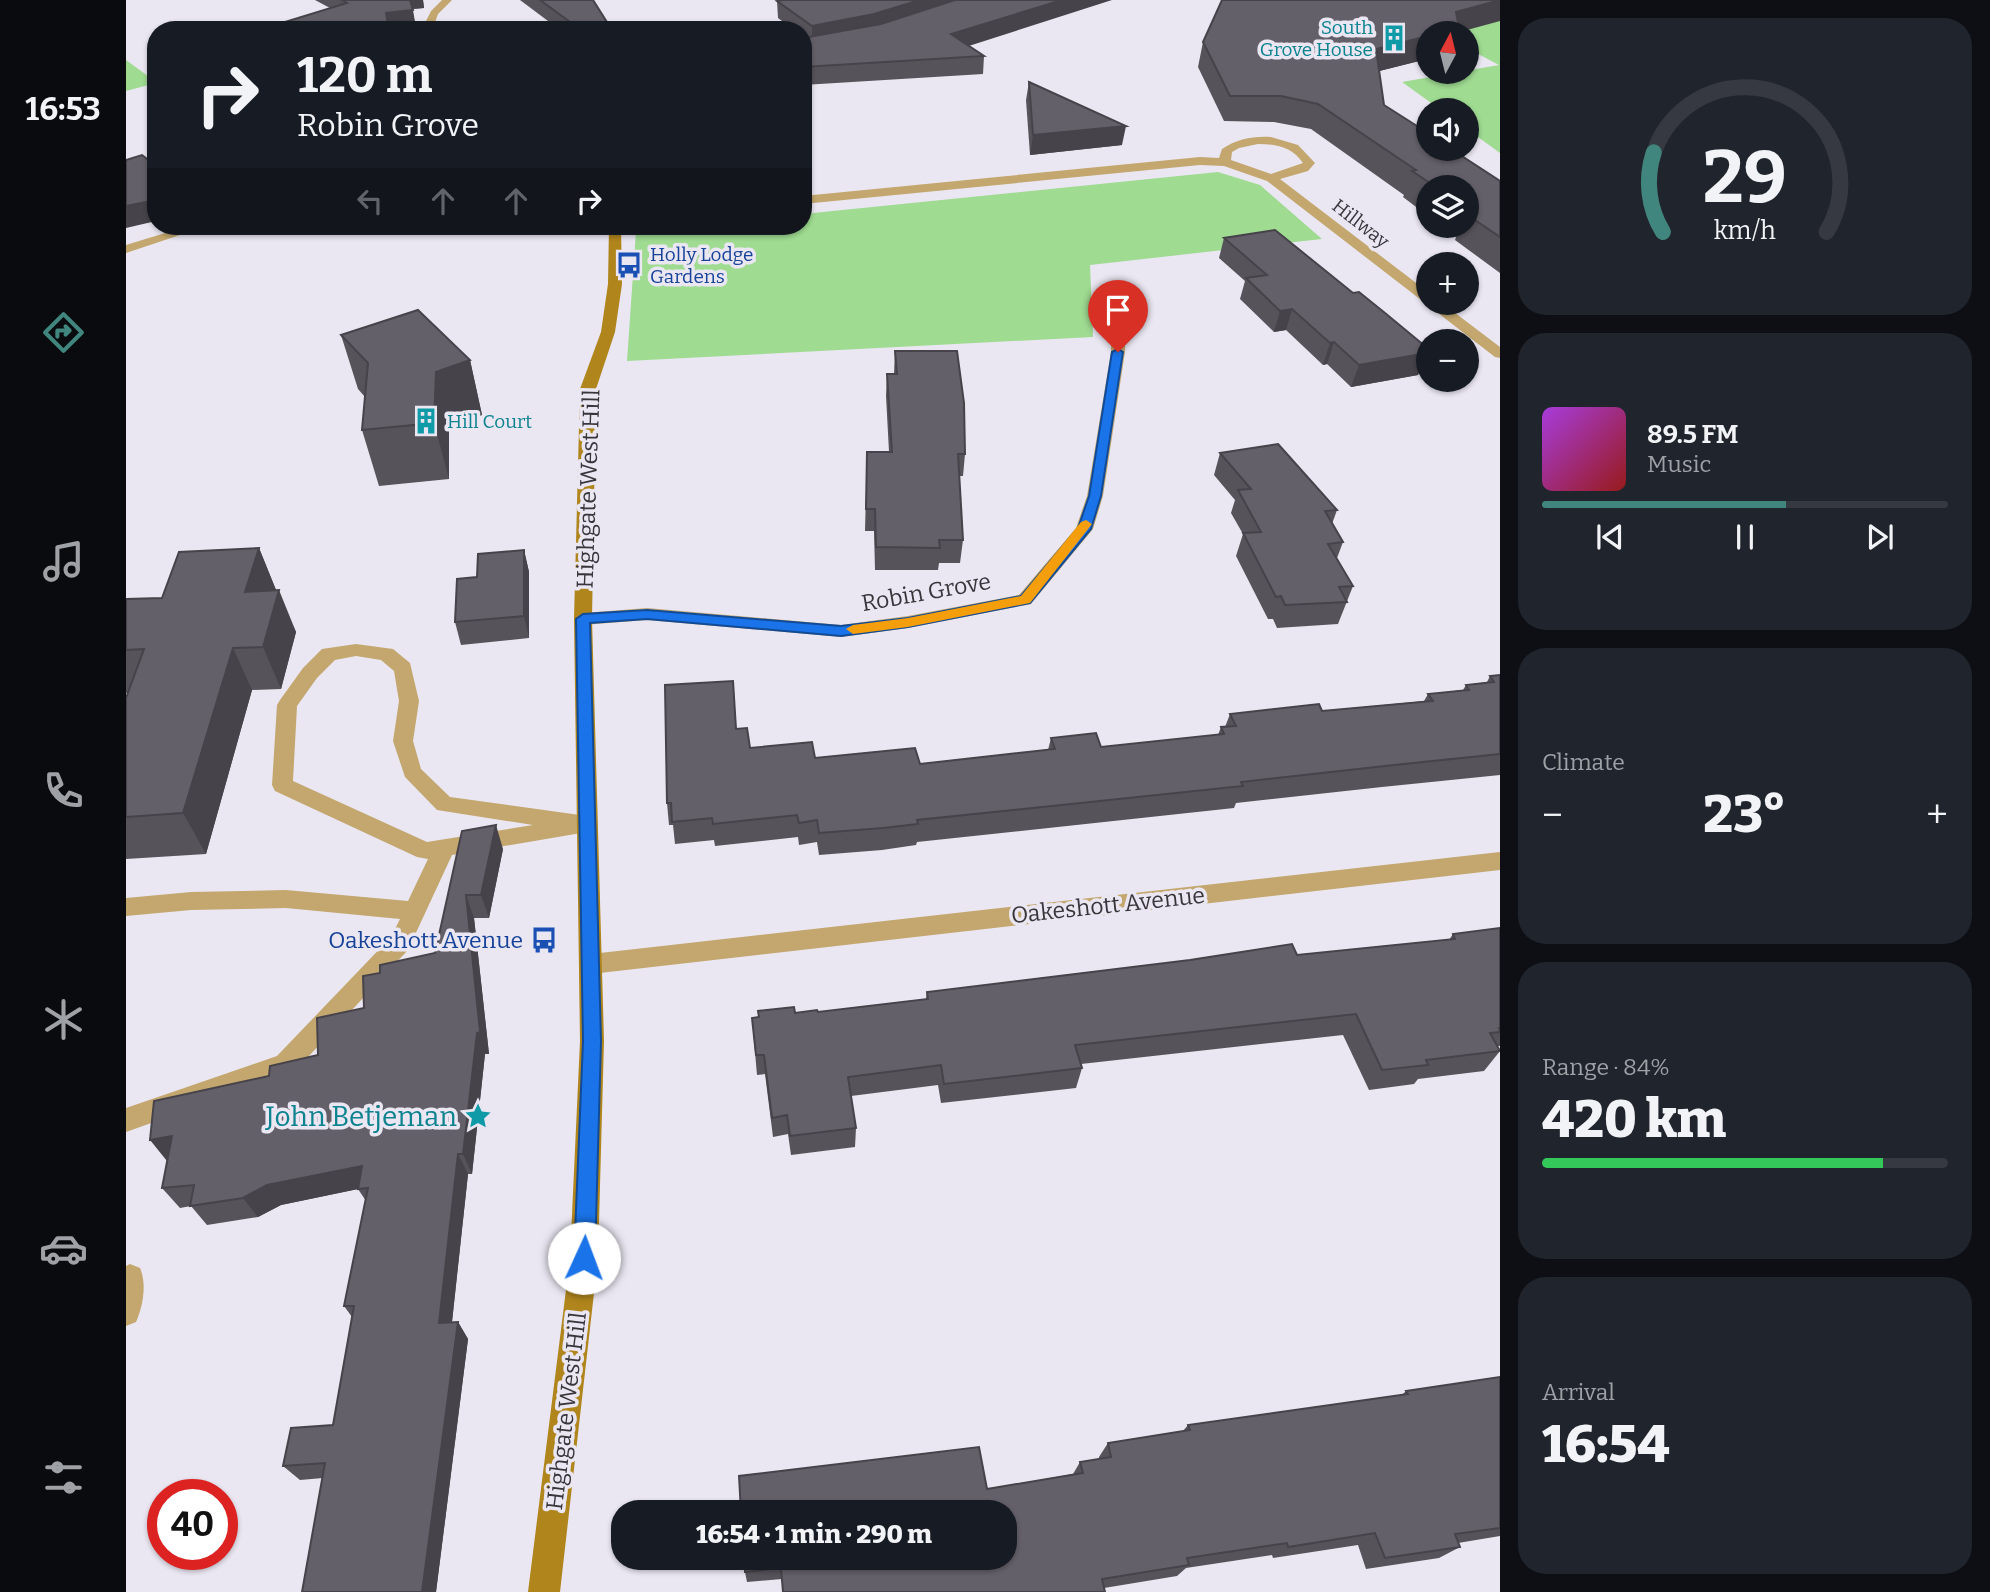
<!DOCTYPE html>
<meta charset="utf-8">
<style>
body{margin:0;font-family:Bitter,serif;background:#20242c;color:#f1f3f6;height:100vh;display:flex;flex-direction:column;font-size:26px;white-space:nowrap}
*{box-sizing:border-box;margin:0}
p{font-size:23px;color:#9ea1a6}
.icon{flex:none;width:38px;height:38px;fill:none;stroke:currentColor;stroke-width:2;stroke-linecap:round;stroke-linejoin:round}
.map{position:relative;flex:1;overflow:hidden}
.side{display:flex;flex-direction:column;gap:18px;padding:18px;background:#0d0f14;width:490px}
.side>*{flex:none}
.top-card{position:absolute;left:21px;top:21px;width:665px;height:214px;border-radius:28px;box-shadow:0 2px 5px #0004;background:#171b24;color:#f1f3f6;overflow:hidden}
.needle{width:46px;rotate:7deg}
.buttons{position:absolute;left:1290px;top:21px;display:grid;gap:14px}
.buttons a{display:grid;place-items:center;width:63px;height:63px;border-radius:50%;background:#171b24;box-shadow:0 2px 5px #0004;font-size:35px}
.speed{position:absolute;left:21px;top:1479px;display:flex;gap:14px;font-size:35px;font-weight:700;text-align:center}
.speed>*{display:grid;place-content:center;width:91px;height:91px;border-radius:50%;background:#171b24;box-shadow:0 2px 5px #0004;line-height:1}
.speed .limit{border:10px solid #d22;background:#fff;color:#111}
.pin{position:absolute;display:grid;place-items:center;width:60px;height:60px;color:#fff;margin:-72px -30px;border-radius:50% 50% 50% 0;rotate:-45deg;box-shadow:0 0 7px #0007}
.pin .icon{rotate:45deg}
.me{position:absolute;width:77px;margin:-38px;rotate:2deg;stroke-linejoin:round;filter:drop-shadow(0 0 5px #0008)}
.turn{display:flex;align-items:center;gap:24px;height:147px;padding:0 35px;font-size:32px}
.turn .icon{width:91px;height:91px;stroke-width:2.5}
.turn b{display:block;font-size:49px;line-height:60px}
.lanes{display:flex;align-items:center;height:66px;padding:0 35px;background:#0003;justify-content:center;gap:35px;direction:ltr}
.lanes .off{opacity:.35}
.big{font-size:52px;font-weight:800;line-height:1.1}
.side .tile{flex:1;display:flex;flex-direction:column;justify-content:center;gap:10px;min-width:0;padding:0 24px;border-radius:28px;background:#20242c}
.side .dial{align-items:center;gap:0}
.dial svg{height:182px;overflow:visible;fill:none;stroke:#363941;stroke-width:7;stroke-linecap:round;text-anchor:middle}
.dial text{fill:#f1f3f6;stroke:none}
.song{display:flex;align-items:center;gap:21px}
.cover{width:84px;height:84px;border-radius:10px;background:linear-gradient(135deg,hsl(280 70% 55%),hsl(0 70% 35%))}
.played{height:7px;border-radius:4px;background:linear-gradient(90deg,#40867e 60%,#363941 60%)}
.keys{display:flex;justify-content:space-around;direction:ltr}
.heat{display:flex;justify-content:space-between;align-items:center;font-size:38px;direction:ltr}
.charge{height:10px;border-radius:5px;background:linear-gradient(90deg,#34c759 84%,#363941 0)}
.trip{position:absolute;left:485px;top:1500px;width:406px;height:70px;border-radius:28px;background:#171b24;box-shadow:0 2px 5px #0004;font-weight:800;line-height:70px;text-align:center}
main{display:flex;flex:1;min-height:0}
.tab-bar{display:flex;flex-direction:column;width:126px;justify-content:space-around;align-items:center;background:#090b0e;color:#9ea1a6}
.tab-bar .icon{width:49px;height:49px}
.tab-bar .current{color:#40867e}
.tab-bar b{font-size:32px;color:#f1f3f6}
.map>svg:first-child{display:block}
.green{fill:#9fdb91}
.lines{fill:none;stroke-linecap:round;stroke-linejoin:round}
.street{fill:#c3a76e;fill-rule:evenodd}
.secondary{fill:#b0851c;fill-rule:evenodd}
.wall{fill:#56535a}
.shaded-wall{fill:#46434a}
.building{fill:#646069;stroke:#46434a;stroke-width:2}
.route{fill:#1a73e8;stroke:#114b97;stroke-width:2}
.slow{fill:#f59e0b}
.labels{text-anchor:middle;stroke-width:7;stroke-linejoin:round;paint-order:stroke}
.far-culture-label{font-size:19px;fill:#0d838f;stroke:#eae7f2;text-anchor:end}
.far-street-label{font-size:19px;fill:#38363b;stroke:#eae7f2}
.far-transit-label{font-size:19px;fill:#164399;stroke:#eae7f2;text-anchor:start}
.street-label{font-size:23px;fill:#38363b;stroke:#eae7f2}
.transit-label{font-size:23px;fill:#164399;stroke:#eae7f2;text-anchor:end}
.near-culture-label{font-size:28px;fill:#0d838f;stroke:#eae7f2;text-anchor:end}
</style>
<main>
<nav class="tab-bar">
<b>16:53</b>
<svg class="icon current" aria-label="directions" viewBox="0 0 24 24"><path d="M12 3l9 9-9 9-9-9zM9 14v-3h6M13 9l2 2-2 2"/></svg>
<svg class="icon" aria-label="music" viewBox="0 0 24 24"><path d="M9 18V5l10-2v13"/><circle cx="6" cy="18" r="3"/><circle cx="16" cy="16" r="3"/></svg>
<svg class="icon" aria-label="phone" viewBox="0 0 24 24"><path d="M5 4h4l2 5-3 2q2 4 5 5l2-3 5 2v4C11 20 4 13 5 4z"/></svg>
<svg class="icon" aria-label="climate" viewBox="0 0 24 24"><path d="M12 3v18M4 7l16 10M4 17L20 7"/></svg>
<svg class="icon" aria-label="car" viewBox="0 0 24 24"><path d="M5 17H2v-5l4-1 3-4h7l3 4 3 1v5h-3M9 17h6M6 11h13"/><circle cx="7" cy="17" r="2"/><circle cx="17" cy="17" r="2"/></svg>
<svg class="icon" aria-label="filters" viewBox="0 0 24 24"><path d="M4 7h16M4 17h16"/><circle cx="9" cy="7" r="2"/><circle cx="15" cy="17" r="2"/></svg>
</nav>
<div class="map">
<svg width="1374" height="1592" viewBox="0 0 1374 1592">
<rect width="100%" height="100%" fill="#eae7f2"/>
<g class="green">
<path d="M1374,6V153L1341,129L1340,110H1315L1276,82L1373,65L1341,48L1340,33H1309Z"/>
<path d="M0,60L30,82V83L0,91Z"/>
<path d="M1092,172L1134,185L1196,239L964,265L967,337L501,361L510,231L557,226H677V214Z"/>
</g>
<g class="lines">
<g class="street">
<path d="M316,0H326L312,14L308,25L310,30H300L298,25L305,11Z"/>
<path d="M1145,137L1172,145L1189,163L1182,171L1154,179L1302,292V303H1316L1374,347V358L1369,357L1141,181L1098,166L1074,165L677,204V196L1074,157L1093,158L1096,149C1111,139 1127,136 1145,137ZM1132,144C1150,144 1166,147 1177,163L1145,174L1105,160L1106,152L1113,148Z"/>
<path d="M62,226H81L0,253V245Z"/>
<path d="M992,326L999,330V352L977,496L967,529L905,604L782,628L715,637L521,620L457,625L450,623L448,619L450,615L457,613L521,608L715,625L782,616L893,595L950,528L961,496L985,352V330Z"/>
<path d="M230,644L267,649L284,663L293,701L287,741L295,769L324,797L461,816L469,818L472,824L469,830L461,832L326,855L282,950L168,1072L0,1132V1108L151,1056L265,937L274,919L160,908L65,910L0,916V898L65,892L160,890L282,901L302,859L291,857L149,791L146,785L151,705L154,700L177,668L196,649ZM230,656L255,660L268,671L273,701L267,741L279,777L311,810L407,825L301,842L167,781L171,706L191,678L209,660Z"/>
<path d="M1374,852V870L465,974L457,971L453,964L457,957L465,954Z"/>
<path d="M4,1264L14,1268C21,1284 17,1306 10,1322L0,1326V1266Z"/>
</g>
<path class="secondary" d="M483,226H495L496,284L489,332L470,389L466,619L478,1041L472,1258L434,1592H402L444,1258L454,1041L448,619L454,389L475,332L482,284Z"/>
</g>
<g class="wall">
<path d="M189,0H297L298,8L286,9L290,28L204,8Z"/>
<path d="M394,0H467L486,30H434Z"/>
<path d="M651,1L842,46L858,56L857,74L677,85V38H679L677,36V30H668L652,18Z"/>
<path d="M1302,33V59L1253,71L1258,105L1374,181V273L1329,240L1330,237L1315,226H1340V187H1302V216L1277,197L1278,195L1185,129L1148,122L1098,121L1072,67L1077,42Z"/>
<path d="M903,82L996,145L904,155L900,100Z"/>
<path d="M1098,238L1298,351L1301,353L1292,375L1225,387L1201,364L1197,365L1160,330L1148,332L1114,299L1119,281L1093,258Z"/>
<path d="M215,335L344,360L356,415L323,427V479L253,486L236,430L239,397L232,389Z"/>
<path d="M769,351L839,454L837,476H833L837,540L834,563H813L812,570H749L748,531H739L741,452H763L760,396L761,374H768Z"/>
<path d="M1094,453L1211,510L1206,524L1217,542L1211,558L1227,586L1212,624L1151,628L1147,619H1142L1110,556L1117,534L1105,513L1109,500L1088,475Z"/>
<path d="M133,548L150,590L170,632L155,689L126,690L80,854L0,859V698L2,693H0V599L36,598Z"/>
<path d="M398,550L403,572V638L335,645L329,622Z"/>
<path d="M1374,675V775L1256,787L1110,803L1108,808L791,842L790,845L756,850L693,855L691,842L673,845L672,837L589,846L588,840L549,844L547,825H543L541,803L610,729L624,748L689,758L794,764L922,750L925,738L975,747L1092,735L1095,727H1099L1104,714L1196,711L1298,701L1302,694L1337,690L1340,685L1361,682L1364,676Z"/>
<path d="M336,831L377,849L363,918H348L363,1054H359L346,1174H342L326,1322H332L342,1339L310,1592H176L197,1478L174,1480L157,1466L207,1425L226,1317L218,1306L240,1201L232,1189L155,1205L132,1217L81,1225L65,1206L54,1208L36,1188L143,1076L192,1055L238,1008L254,973L309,953Z"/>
<path d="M1374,928V1046H1371L1374,1051L1358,1071L1292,1079L1288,1084L1243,1090L1217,1035L955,1064L956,1068L950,1088L815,1103L812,1085L725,1096L730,1128L729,1147L665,1155L662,1134L647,1137L639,1074L631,1075L626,1018L669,1013L692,1012L800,999L801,992L1323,940L1327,934Z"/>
<path d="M1374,1377V1536L1332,1543L1334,1547L1313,1558L1240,1569L1232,1545L1147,1558L1146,1555L1060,1568L1051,1576L978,1588L656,1579L621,1582L619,1572L861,1489L947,1474L954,1462L973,1459V1457L982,1443L1057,1431L1062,1425L1276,1395L1280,1391Z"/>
</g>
<g class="shaded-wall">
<path d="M284,0H297L298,8L286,9Z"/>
<path d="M794,0H849L686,43V26Z"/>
<path d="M936,0H986L824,52L825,34Z"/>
<path d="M1374,0V21L1330,33V12Z"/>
<path d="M287,10L290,28L263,30L260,13Z"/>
<path d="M1302,36V54L1300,59L1242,74L1250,49Z"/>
<path d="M1000,126L996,145L904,155L907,135Z"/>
<path d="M30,200V221L0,228V206Z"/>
<path d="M1166,309L1160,330L1148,332L1154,311Z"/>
<path d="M1208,342L1201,364L1197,365L1204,343Z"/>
<path d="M1300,347L1297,354L1301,353L1292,375L1225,387L1233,365Z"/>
<path d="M344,360L356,415L323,427V479L308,423L310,372Z"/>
<path d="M133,548L150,590L119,592Z"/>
<path d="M398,550L403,572V638L398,616Z"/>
<path d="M153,590L170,632L155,689L137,647Z"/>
<path d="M107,648L126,690L80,854L57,813Z"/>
<path d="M370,825L377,849L363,918L355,895Z"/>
<path d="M340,895L348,918L363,1054H359L346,1174L337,1154Z"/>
<path d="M46,1136L41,1161L24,1140Z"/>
<path d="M332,1154L342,1174L324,1340L313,1323Z"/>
<path d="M236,1166L232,1189L155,1205L132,1217L117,1198L141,1185Z"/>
<path d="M332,1322L342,1339L310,1592H296Z"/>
</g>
<g class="building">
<path d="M216,0H284L287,10L260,13L263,30H133L221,3Z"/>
<path d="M414,0H467L486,30H455Z"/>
<path d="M657,0H794L748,14L686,26L651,1Z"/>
<path d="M829,0H936L825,34L858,56L677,67V38L755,24Z"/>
<path d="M1096,0H1374L1330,12L1334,33H1302V36L1250,49L1258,105L1302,133V149H1325L1374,181V237L1340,214L1345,212L1340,209V187H1310L1286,171L1290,170L1192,104L1155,96H1104L1077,42Z"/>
<path d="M903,82L1000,126L907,135Z"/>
<path d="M16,155L30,166V200L0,206V160Z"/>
<path d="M1149,230L1227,293L1233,292L1259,313L1300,347L1295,348L1301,353L1233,365L1208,342L1204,343L1166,309L1154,311L1120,278L1141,275L1098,238Z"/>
<path d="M292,310L344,360L310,372L308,423L236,430L242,363L215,335Z"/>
<path d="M769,351H831L838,403L839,454H832L837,540H813L814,548L750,547L749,509H740L741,452H766L761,374H771Z"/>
<path d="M1152,444L1211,510L1199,511L1217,542L1202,544L1227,586L1213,587L1221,602L1159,605L1155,596L1150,597L1117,533L1135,532L1112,490L1125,489L1094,453Z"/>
<path d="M133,548L119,592L153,590L137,647L107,648L57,813L0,817V698L18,649L0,650V599L36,598L53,552Z"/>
<path d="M398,550V616L329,622L331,579L351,577L352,554Z"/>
<path d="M1374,675V754L1268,765L1115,782L1117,786L791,820L792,824L757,828L693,833L691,820L673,823L671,815L587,824L586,818L546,822L545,803H541L539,685L607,681L610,729L621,728L624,748L686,742L689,758L789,748L794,764L929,749L925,738L970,733L975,747L1098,734L1095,727L1110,726L1104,714L1193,704L1196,711L1307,701L1302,694L1343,690L1340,685L1368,682L1364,676Z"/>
<path d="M370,825L355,895H340L354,1032L351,1033L337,1154H332L313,1323L332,1322L296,1592H176L199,1463L157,1466L165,1428L207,1425L228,1306H218L242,1188L232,1189L236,1166L141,1185L117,1198L64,1206L68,1185L36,1188L46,1136L24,1140L28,1101L143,1076L144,1066L192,1055L191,1018L238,1008L237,976L254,973V965L309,953L336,831Z"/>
<path d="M1374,928V1028H1373L1374,1032L1364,1033L1374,1051L1300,1060L1302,1065L1256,1070L1230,1014L949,1045L956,1068L818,1084L815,1065L722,1077L730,1128L664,1136L661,1115L646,1118L638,1055H630L626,1018L633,1017L632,1011L668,1007L669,1013L691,1010L692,1012L802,999L801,992L1064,960L1166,944L1171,955L1329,939L1327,934Z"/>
<path d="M1374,1377V1528L1329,1534L1334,1547L1259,1558L1249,1533L1162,1547L1161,1543L1061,1558L1063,1565L976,1579L979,1592H657L655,1568L619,1572L618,1558H878V1512H615L613,1476L853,1447L861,1489L957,1473L954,1462L985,1457L982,1443L1064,1430L1062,1425L1282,1394L1280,1391Z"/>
</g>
<path class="route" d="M992,349L997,352L975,496L965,529L904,603L782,627L715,636L521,619L464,623L475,1041L469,1258L466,1265L458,1268L451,1265L448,1258L457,1041L450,619L457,614L521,610L715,626L782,618L895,596L952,528L963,496L986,352Z"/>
<path class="slow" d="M960,520L966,524L904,603L782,627L727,634L720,629L727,625L782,618L895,596L955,522Z"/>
<defs>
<g id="building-bare" transform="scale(2.1)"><path d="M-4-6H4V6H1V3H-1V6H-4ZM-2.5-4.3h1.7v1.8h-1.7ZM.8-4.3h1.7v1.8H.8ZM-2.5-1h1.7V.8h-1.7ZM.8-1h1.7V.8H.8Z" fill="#0f9aa8" stroke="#eae7f2" stroke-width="2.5" paint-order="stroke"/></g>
<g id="bus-bare" transform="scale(2.1)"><path d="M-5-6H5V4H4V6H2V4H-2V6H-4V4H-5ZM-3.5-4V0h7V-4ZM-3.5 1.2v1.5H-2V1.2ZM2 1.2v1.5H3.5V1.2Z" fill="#1a4fb4" stroke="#eae7f2" stroke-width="2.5" paint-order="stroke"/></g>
<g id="sight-bare" transform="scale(2.1)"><path d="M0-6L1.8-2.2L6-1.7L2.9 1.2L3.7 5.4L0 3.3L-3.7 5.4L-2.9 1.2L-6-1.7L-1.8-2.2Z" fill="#0f9aa8" stroke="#eae7f2" stroke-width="2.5" paint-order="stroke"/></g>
</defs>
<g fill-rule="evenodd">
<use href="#building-bare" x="1268" y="38"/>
<use href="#bus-bare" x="503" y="265"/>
<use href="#building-bare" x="300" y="421"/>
<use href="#bus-bare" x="418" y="940"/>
<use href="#sight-bare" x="352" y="1116"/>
</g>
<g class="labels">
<g class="far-culture-label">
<text x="1247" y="34">South<tspan x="1247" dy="22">Grove House</tspan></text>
<text x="321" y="428" text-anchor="start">Hill Court</text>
</g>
<g class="far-street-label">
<text transform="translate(1235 223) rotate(38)" y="7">Hillway</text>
</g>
<g class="far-transit-label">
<text x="524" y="261">Holly Lodge<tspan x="524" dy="22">Gardens</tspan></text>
</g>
<g class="street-label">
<text transform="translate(462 489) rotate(-88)" y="8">Highgate West Hill</text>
<text transform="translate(800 592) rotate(-10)" y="8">Robin Grove</text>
<text transform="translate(982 905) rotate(-6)" y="8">Oakeshott Avenue</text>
<text transform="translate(440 1411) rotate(-83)" y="8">Highgate West Hill</text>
</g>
<g class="transit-label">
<text x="397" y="948">Oakeshott Avenue</text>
</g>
<g class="near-culture-label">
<text x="331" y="1126">John Betjeman</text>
</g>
</g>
</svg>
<div class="buttons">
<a><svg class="needle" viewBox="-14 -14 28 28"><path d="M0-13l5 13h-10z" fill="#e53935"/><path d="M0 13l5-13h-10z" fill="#9ea1a6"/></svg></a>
<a><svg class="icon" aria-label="sound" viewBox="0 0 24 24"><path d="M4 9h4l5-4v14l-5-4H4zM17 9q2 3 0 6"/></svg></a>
<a><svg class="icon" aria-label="layers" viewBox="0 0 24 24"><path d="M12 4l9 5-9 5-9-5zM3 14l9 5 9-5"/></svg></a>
<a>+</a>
<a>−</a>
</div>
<div class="speed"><div class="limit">40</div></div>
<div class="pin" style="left:992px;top:352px;background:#d93025"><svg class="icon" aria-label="arrive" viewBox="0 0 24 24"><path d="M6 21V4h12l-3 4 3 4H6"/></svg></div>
<svg class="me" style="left:458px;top:1258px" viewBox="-20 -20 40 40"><circle r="19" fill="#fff"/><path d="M0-13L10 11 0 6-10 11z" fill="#1a73e8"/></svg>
<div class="trip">16:54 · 1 min · 290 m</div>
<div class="top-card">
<div class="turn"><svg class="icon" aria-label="right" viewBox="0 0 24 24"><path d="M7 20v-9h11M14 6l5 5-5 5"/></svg><div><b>120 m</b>Robin Grove</div></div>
<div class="lanes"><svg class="icon off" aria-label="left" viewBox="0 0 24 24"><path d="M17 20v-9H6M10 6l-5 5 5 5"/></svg><svg class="icon off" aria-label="ahead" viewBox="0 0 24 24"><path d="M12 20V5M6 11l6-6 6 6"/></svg><svg class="icon off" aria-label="ahead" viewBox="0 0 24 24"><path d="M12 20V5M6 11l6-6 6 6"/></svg><svg class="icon" aria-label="right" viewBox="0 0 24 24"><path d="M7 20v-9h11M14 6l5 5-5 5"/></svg></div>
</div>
</div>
<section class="side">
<div class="tile dial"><svg viewBox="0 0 100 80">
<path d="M14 69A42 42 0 1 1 86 69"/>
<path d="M14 69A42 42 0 0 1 10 34" stroke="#40867e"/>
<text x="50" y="56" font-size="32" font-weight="700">29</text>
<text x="50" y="72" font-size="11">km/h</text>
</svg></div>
<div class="tile">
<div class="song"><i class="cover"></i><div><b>89.5 FM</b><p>Music</p></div></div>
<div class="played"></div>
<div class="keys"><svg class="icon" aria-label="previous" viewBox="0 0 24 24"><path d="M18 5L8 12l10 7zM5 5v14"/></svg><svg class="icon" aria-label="pause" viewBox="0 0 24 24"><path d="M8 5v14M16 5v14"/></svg><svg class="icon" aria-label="next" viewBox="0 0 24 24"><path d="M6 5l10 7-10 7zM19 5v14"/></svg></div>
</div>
<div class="tile"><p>Climate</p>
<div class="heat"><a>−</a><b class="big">23°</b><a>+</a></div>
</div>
<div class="tile"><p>Range · 84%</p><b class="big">420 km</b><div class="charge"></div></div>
<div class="tile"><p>Arrival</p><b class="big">16:54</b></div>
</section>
</main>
